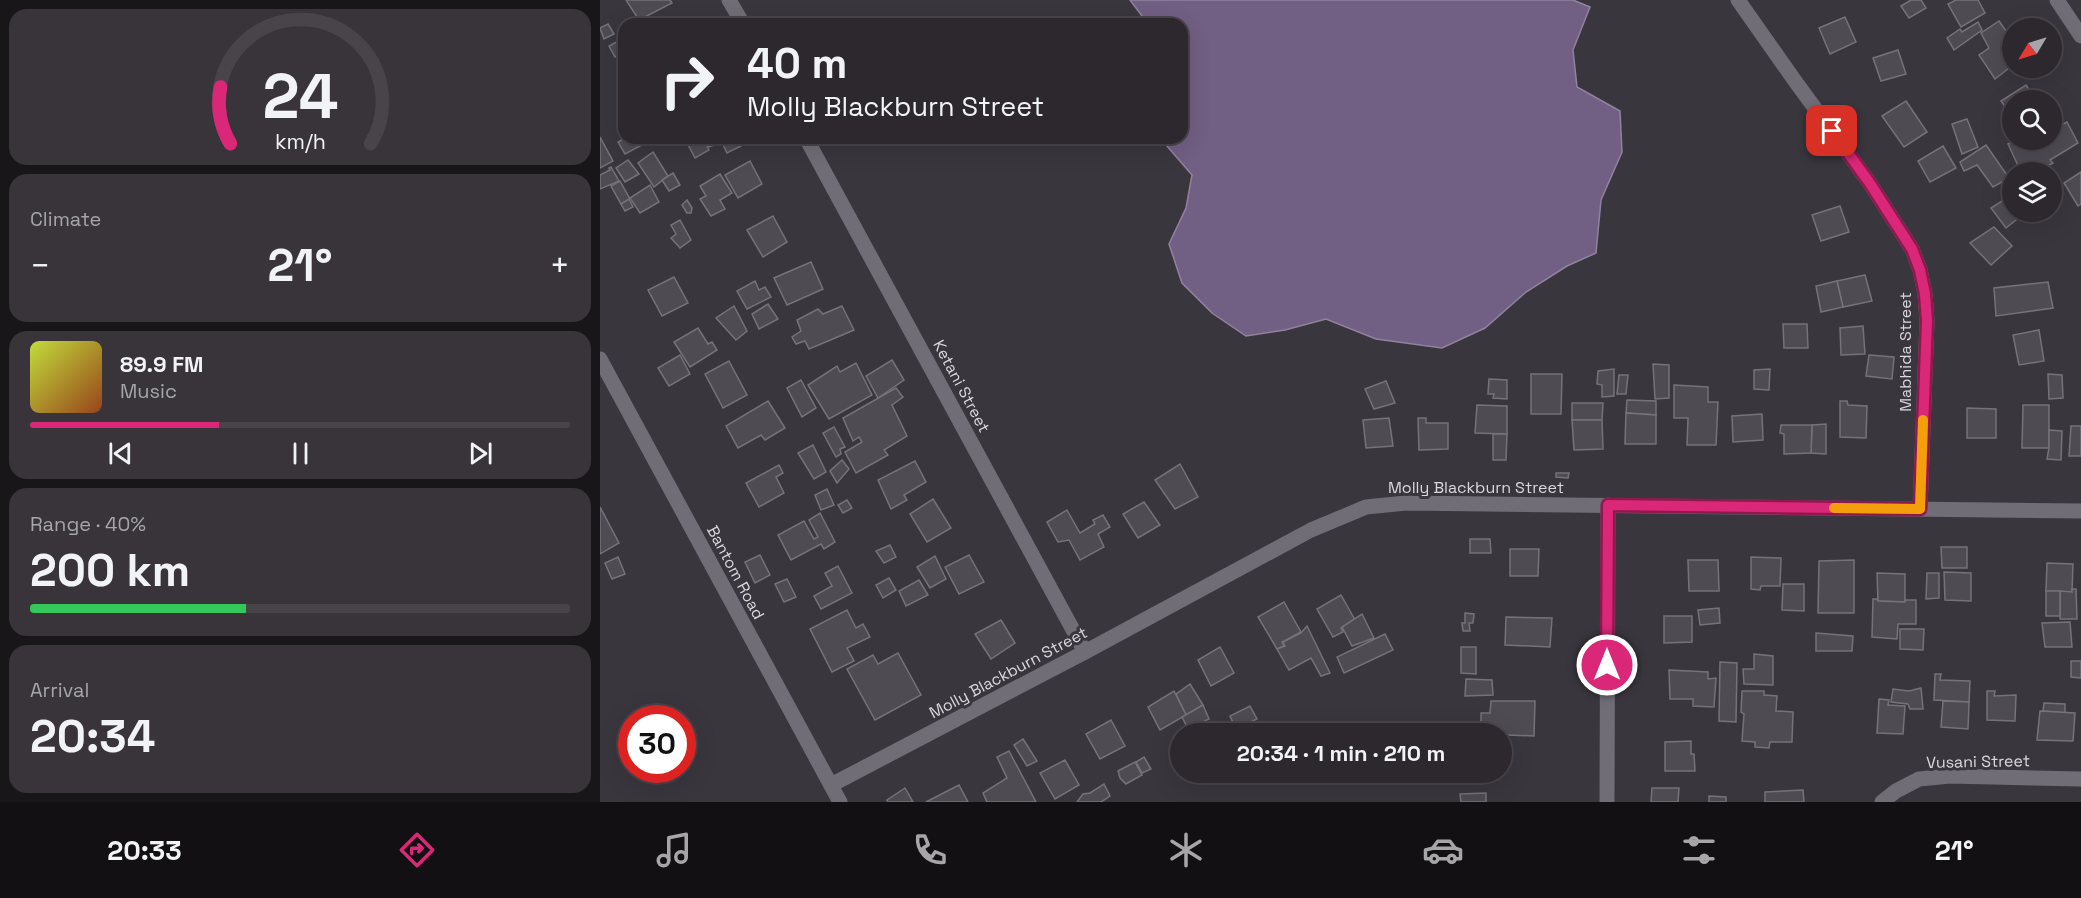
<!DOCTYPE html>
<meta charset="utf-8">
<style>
body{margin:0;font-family:"Space Grotesk",sans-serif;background:#38343a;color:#f1f3f6;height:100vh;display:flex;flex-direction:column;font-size:22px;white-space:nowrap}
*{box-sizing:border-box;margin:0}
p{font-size:20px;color:#a6a6aa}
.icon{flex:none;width:33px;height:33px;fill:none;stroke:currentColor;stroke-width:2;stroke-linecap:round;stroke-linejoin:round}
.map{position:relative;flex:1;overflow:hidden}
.details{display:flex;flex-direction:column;gap:9px;padding:9px;background:#181619;width:600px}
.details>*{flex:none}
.top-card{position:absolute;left:18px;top:18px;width:570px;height:126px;border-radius:18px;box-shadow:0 6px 24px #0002,0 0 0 2px #48444a;background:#2c282e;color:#f1f3f6;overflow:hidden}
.needle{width:39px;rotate:232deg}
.tools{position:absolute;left:1402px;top:18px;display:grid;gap:12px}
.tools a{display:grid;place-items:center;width:60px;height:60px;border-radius:50%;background:#2c282e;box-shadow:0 6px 24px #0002,0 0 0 2px #48444a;font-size:30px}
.speed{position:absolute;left:18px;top:705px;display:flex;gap:12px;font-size:30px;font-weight:700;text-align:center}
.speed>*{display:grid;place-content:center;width:78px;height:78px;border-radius:50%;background:#2c282e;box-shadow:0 6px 24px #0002,0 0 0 2px #48444a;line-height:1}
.speed .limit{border:9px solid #d22;background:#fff;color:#111}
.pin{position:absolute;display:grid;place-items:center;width:51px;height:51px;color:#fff;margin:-26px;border-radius:12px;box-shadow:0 3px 9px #0006}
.me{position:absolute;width:66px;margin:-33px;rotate:0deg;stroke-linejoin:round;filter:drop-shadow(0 0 4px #0008)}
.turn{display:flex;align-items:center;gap:21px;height:126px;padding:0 30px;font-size:27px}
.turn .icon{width:78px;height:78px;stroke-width:2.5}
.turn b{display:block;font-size:42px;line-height:51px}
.big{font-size:45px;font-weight:700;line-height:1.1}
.details .tile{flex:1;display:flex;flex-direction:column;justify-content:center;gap:9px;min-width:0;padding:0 21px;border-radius:18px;background:#38343a}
.details .dial{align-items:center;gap:0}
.dial svg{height:156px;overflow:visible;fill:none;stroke:#48444a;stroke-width:7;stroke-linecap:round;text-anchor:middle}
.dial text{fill:#f1f3f6;stroke:none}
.song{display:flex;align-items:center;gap:18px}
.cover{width:72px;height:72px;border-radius:9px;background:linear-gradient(135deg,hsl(70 70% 55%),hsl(20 70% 35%))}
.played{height:6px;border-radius:3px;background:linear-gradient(90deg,#db2777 35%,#48444a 35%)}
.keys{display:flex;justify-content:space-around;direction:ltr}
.heat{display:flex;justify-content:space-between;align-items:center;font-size:33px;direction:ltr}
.charge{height:9px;border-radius:4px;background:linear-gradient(90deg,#34c759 40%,#48444a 0)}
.trip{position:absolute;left:570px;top:723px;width:342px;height:60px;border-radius:30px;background:#2c282e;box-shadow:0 6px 24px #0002,0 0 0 2px #48444a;font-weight:700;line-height:60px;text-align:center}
.tab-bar{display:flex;height:96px;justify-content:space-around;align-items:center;background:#121012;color:#a6a6aa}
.tab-bar .icon{width:42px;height:42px}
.tab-bar .active{color:#db2777}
.tab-bar b{font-size:27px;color:#f1f3f6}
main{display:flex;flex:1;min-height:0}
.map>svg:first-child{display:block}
.water{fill:#715f84;stroke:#90839f;stroke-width:1.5}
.building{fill:#4e4b53;stroke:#76727b;stroke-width:1.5}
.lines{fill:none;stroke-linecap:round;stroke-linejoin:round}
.street{stroke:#716d76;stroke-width:15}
.route-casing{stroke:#8e194d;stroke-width:15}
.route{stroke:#db2777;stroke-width:10}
.slow{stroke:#f59e0b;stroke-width:10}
.labels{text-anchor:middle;stroke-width:6;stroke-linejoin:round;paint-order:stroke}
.street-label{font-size:16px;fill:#dad8dd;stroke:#3a363e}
</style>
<main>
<section class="details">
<div class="tile dial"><svg viewBox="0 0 100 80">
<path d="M14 69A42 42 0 1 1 86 69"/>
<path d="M14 69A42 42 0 0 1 9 40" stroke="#db2777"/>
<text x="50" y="56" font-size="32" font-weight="700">24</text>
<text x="50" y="72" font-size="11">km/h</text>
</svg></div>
<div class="tile"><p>Climate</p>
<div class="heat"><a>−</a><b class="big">21°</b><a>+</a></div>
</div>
<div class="tile">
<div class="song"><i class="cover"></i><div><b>89.9 FM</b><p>Music</p></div></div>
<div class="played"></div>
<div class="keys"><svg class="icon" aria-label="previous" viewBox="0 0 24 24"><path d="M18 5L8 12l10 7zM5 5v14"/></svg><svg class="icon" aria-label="pause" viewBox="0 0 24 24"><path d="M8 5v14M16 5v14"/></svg><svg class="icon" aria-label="next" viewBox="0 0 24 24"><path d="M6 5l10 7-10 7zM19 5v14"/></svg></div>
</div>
<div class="tile"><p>Range · 40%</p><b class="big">200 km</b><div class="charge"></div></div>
<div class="tile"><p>Arrival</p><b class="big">20:34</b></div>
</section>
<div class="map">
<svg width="1481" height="802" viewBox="0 0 1481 802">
<rect width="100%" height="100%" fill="#3a363e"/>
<path class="water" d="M530,0H973L990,7L973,50L977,87L1020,111L1022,152L1001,200L996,253L967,266L926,292L885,328L842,348L776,339L726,319L685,330L646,336L612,313L582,283L569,244L586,208L592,175L560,138H582V24H548Z"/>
<g class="building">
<path d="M26,0H70L72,3L39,20Z"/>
<path d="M1311,0H1321L1326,8L1309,18L1301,6Z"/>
<path d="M1356,0H1378L1385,13L1361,27L1348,4Z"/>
<path d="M1245,17L1256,42L1230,54L1219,28Z"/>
<path d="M1399,21L1413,41V65L1395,79L1379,55L1389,48L1381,33Z"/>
<path d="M1378,22L1382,30L1354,50L1347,38L1360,29L1362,32Z"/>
<path d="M8,24L14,34L4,39L0,28Z"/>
<path d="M24,38V52L15,57L9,46Z"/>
<path d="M1298,50L1306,74L1281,81L1273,58Z"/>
<path d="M1426,85L1436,100H1413V118L1401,101Z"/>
<path d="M1306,101L1327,132L1304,147L1282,116Z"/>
<path d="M1367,119L1378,147L1362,154L1352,124Z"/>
<path d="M1467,122L1478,143L1450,160L1453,163L1436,172H1421L1408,144L1417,140H1452V126L1453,129Z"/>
<path d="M0,137L13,161L0,168Z"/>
<path d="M25,138H35L40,146L25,154L18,142Z"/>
<path d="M103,138H114L117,144L108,147Z"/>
<path d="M103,138L109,150L95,158L85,139Z"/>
<path d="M120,138H149L151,141L127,153Z"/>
<path d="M1386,145L1409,178L1393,187L1377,165L1364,171L1360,162Z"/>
<path d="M1343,146L1356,168L1330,182L1318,161Z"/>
<path d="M53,152L68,176L54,187L38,163Z"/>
<path d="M28,160L39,174L25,182L16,168Z"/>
<path d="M150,161L162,184L138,198L125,175Z"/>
<path d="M11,167L19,181L0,189V175L10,170L9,168Z"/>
<path d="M1481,172V204L1478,206L1464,183Z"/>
<path d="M73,173L80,185L69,191L62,180Z"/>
<path d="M120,174L132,193L120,200L125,209L111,216L100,199L106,196L100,186Z"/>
<path d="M20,181L30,199L21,204L11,186Z"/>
<path d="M50,185L59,202L40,213L30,198Z"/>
<path d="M1413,194V212H1426L1406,228L1391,208Z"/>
<path d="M29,199L33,207L25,211L21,204Z"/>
<path d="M87,200L92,208L91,213H87L82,205Z"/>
<path d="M1240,206L1249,232L1221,241L1212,215Z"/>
<path d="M173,216L187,242L163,257L147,230Z"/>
<path d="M80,220L91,240L80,248L71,238L76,234L71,225Z"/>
<path d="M1394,227L1412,246L1391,265L1370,243Z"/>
<path d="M211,262L223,289L187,305L174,278Z"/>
<path d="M1265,275L1272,301L1243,307L1237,281Z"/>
<path d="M74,277L88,303L62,316L48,290Z"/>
<path d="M155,281L159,290L165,287L171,297L147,309L137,291Z"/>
<path d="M1237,281L1243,307L1221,312L1216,286Z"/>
<path d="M1448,282L1453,308L1396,316L1394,288Z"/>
<path d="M168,304L178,319L159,329L152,314Z"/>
<path d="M134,306L147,331L136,340L116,318Z"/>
<path d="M242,306L254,330L209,349L205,341L196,344L192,337L201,331L197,320L218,309L223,314Z"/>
<path d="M1183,324H1207L1208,348H1184Z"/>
<path d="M1263,326L1265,354L1241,355L1240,328Z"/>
<path d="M98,328L108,344L112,342L117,350L90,367L74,342Z"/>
<path d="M1439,330L1444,361L1419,365L1413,335Z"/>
<path d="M80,355L90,374L69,386L58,368Z"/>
<path d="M1269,355L1294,357L1292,379L1266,376Z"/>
<path d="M292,360L304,380L278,398L266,376Z"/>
<path d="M129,361L147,395L123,408L105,374Z"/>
<path d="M256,363L272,395L229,419L208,385L237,366L240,372Z"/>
<path d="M1053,364L1069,365V398L1055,399Z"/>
<path d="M1014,369V396L1002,397V385L997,384L998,371Z"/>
<path d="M1170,369L1169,390L1154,389V370Z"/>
<path d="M931,374H962L961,414H931Z"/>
<path d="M1448,374L1462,375L1463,398L1449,399Z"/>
<path d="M1019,375H1028L1026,394H1017Z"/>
<path d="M889,379L907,380V399L893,398L894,394H888Z"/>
<path d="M201,380L216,408L202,417L187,388Z"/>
<path d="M786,381L795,403L774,409L765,389Z"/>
<path d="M1074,385L1108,387V402H1118L1116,445H1087L1088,418H1074Z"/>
<path d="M296,388L303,397L292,405L307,436L284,450L288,455L256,473L245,452L262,442L259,437L253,441L243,418Z"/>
<path d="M1027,400L1056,401V415L1026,413Z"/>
<path d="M168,401L185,428L165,440L161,435L138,448L126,426Z"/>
<path d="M1240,401H1247L1248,405L1267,406L1266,438L1240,437Z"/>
<path d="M972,403H1003L1002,420H972Z"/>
<path d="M877,405L907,406V434L875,433Z"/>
<path d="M1423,405H1449V448H1422Z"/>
<path d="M1367,408L1396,409V438H1367Z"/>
<path d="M1026,413L1056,415V444H1025Z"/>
<path d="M1162,414L1163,440L1133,442L1132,416Z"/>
<path d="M789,418L793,446L766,448L763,420Z"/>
<path d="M818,418H826V423H848V449L819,450Z"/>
<path d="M972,420H1002L1003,449L974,450Z"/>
<path d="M1226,424V454L1211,453L1212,425Z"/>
<path d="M1181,425H1212L1211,453L1184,454V434L1180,433Z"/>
<path d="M1471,426H1481V456H1469Z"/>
<path d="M234,427L245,447L240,449L241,454L236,457L223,433Z"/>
<path d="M1449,430L1462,431L1461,460L1447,459L1449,448Z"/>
<path d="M893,434H907L906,460H893Z"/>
<path d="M213,445L226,472L214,479L198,453Z"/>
<path d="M242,460L249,469L237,483L230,471Z"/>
<path d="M315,461L326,482L304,495L307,500L291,509L278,480Z"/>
<path d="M580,464L598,497L575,509L555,480Z"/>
<path d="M179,465L183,473L176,477L184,493L159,507L146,483Z"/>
<path d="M956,473H969L968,478L956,477Z"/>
<path d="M227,489L234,505L221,510L215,495Z"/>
<path d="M333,499L351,528L327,542L310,514Z"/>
<path d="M247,500L252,508L243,513L238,505Z"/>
<path d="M544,502L560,525L538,538L523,514Z"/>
<path d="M0,507L19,543L0,554Z"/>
<path d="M467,510L480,533L495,524L493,520L503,515L510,527L498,534L504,547L480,560L469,540L458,542L447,522Z"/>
<path d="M220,513L235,542L224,549L221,544L191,560L178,535L204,521L214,539L218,537L209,520Z"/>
<path d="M870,539H890L891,553H870Z"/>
<path d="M290,545L296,557L284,563L276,551Z"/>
<path d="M1341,547H1367V568H1342Z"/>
<path d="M910,549H939L938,576H910Z"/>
<path d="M160,555L170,575L155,583L145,562Z"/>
<path d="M369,555L384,582L359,594L345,567Z"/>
<path d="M335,556L346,579L330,588L317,567Z"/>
<path d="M18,557L25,574L12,579L5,563Z"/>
<path d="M1151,557L1181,558L1180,586H1161L1160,590L1151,589Z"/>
<path d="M1088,560H1118L1119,591H1089Z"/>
<path d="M1254,560V613H1218L1219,561Z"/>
<path d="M1447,563L1473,564L1472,592L1446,591Z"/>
<path d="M238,566L252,593L221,609L214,596L232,586L225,573Z"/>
<path d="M1344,572L1371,573V601L1345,600Z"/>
<path d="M1277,573L1305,574V602L1278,601Z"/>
<path d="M1327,573H1339V598L1326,599Z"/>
<path d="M289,578L296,590L283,598L276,585Z"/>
<path d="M187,579L196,597L184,602L175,584Z"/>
<path d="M319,580L328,595L306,606L299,591Z"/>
<path d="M1183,584H1204V611L1182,610Z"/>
<path d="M1472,589H1476L1477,619H1460V591L1472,592Z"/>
<rect x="1446" y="591" width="14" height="25"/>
<path d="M741,595L755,620L741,628L743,632L733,637L717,609Z"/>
<path d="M1273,599H1277L1278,601L1305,602V600H1316V624H1298L1297,639L1272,637Z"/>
<path d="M684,602L701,632L682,642L684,646L677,649L658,617Z"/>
<path d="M1119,608L1120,623L1100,625L1098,610Z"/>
<path d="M247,610L256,628L263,624L270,637L247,648L254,661L232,672L210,629Z"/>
<path d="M865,613L874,614L873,623H869L870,631H863L862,623H865Z"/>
<path d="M762,614L774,638L752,646L742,627Z"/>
<path d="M1064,616H1092V642L1064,643Z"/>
<path d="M906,617L952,618L950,647L905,645Z"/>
<path d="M401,620L415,643L391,659L375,634Z"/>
<path d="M1470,622L1472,647H1445L1442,623Z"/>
<path d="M707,626L730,673L721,676L711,658L689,670L677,649L685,646L683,642L701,633Z"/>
<path d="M1300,629H1324L1323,650L1300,649Z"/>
<path d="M1216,633L1253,636L1252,651H1216Z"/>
<path d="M785,634L793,650L744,673L737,657Z"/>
<path d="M620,647L634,673L611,686L598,660Z"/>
<path d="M861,647H876V674L861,673Z"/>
<path d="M298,653L321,695L275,720L247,669L273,655L278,664Z"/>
<path d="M1154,654L1173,656V685L1144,684L1143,669H1154Z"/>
<path d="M1471,661H1481V678L1471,677Z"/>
<path d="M1120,662L1137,663L1136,722L1119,721Z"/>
<path d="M1069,670L1108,672V679L1116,678L1114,707L1093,706V699H1070Z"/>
<path d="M1335,674H1341L1340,680L1370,681L1369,702L1334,700Z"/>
<path d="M866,679L892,680L893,695L865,696Z"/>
<path d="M590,684L603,705L586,715L576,694Z"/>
<path d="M1321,688L1323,709H1310L1308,704L1291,702L1293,689L1309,691Z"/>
<path d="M574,691L586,715L560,730L548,707Z"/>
<path d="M1142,691H1164V695L1177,696L1176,711L1193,712L1192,742H1170L1169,748L1155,747V742L1142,741L1144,714L1141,712Z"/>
<path d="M1387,691H1395L1394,696L1416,695L1415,721L1387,720Z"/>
<path d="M1279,699L1289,700L1288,705L1305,706L1303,734L1277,733Z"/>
<path d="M891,701H935L934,736L881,734V713H890Z"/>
<path d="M1343,701L1369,702L1368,729L1341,727Z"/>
<path d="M1444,703L1465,704V713L1443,711Z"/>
<path d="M603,705L609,719L588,729L582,717Z"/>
<path d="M650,706L657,719L636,729L630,716Z"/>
<path d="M1440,711L1475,713L1473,741L1437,740Z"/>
<path d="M511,720L525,746L500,759L486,734Z"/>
<path d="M423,739L437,761L427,766L414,745Z"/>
<path d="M1091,741V754H1094L1095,771H1065V742Z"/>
<path d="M409,751L436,802H387L383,793L407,778L397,757Z"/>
<path d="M544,757L551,769L542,773L536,762Z"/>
<path d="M465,760L479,785L455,799L440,773Z"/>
<path d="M535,762L542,775L526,784L520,778L518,771Z"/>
<path d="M504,784L510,796L501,802H477L483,794L490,793Z"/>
<path d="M359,785L368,802H326Z"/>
<path d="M305,788L313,802H288L287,800Z"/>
<path d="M1052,788H1079L1078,802H1051Z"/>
<path d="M1203,790L1204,802H1165V792Z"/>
<path d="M886,793V802H861L860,794Z"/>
<path d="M1109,796L1126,797V802H1109Z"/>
</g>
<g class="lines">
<g class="street">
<path d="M129,0L143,24"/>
<path d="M1138,0L1195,81L1269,182L1312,249L1320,270L1325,294L1327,321L1320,509"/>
<path d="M1457,0L1481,36"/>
<path d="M206,138L485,652"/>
<path d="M0,359L240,802"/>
<path d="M231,785L485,652L711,530L766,507L806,503L1481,511"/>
<path d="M1007,802L1008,505"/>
<path d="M1282,802L1296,791L1319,779L1350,776L1481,779"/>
</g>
</g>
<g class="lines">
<g class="route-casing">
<path id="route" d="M1007,665L1008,505L1320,509L1327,321L1325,294L1320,270L1312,249L1269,182L1232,131"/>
</g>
<use href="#route" class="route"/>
<path class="slow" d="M1234,508L1320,509L1323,420"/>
</g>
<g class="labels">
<g class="street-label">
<text transform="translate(1305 352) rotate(-90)" y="6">Mabhida Street</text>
<text transform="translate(362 386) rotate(62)" y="6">Ketani Street</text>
<text x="876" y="493">Molly Blackburn Street</text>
<text transform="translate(136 572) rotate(62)" y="6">Bantom Road</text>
<text transform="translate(408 672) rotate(-28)" y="6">Molly Blackburn Street</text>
<text transform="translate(1378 761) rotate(-1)" y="6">Vusani Street</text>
</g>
</g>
</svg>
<div class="tools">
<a><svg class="needle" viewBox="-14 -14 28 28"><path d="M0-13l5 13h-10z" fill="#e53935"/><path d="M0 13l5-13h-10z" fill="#a6a6aa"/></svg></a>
<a><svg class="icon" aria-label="search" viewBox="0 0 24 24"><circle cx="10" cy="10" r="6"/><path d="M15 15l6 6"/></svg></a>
<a><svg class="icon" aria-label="layers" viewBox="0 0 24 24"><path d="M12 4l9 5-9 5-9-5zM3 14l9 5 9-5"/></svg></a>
</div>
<div class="speed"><div class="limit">30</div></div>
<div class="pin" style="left:1232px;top:131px;background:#d93025"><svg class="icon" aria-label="arrive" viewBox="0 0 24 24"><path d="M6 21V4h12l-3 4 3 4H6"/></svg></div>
<svg class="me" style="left:1007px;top:665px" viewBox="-20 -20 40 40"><circle r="17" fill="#db2777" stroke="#fff" stroke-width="3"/><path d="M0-11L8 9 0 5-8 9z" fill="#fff"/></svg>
<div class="trip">20:34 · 1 min · 210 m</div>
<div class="top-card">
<div class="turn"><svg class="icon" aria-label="right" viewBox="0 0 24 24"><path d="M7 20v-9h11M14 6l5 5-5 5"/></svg><div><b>40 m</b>Molly Blackburn Street</div></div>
</div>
</div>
</main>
<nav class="tab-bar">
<b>20:33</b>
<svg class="icon active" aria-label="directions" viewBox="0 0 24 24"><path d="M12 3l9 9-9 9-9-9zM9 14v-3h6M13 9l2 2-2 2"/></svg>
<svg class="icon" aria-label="music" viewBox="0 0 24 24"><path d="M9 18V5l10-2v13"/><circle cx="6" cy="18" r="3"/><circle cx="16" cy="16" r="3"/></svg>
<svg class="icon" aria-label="phone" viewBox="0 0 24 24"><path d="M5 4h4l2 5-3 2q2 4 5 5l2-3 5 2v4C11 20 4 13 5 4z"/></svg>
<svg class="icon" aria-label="climate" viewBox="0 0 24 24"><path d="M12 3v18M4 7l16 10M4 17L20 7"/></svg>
<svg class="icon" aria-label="car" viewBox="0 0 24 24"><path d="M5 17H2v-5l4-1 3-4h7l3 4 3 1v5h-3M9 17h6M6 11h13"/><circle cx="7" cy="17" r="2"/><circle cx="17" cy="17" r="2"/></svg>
<svg class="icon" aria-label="filters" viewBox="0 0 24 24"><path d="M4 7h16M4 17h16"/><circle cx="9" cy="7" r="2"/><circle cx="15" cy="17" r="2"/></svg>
<b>21°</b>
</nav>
